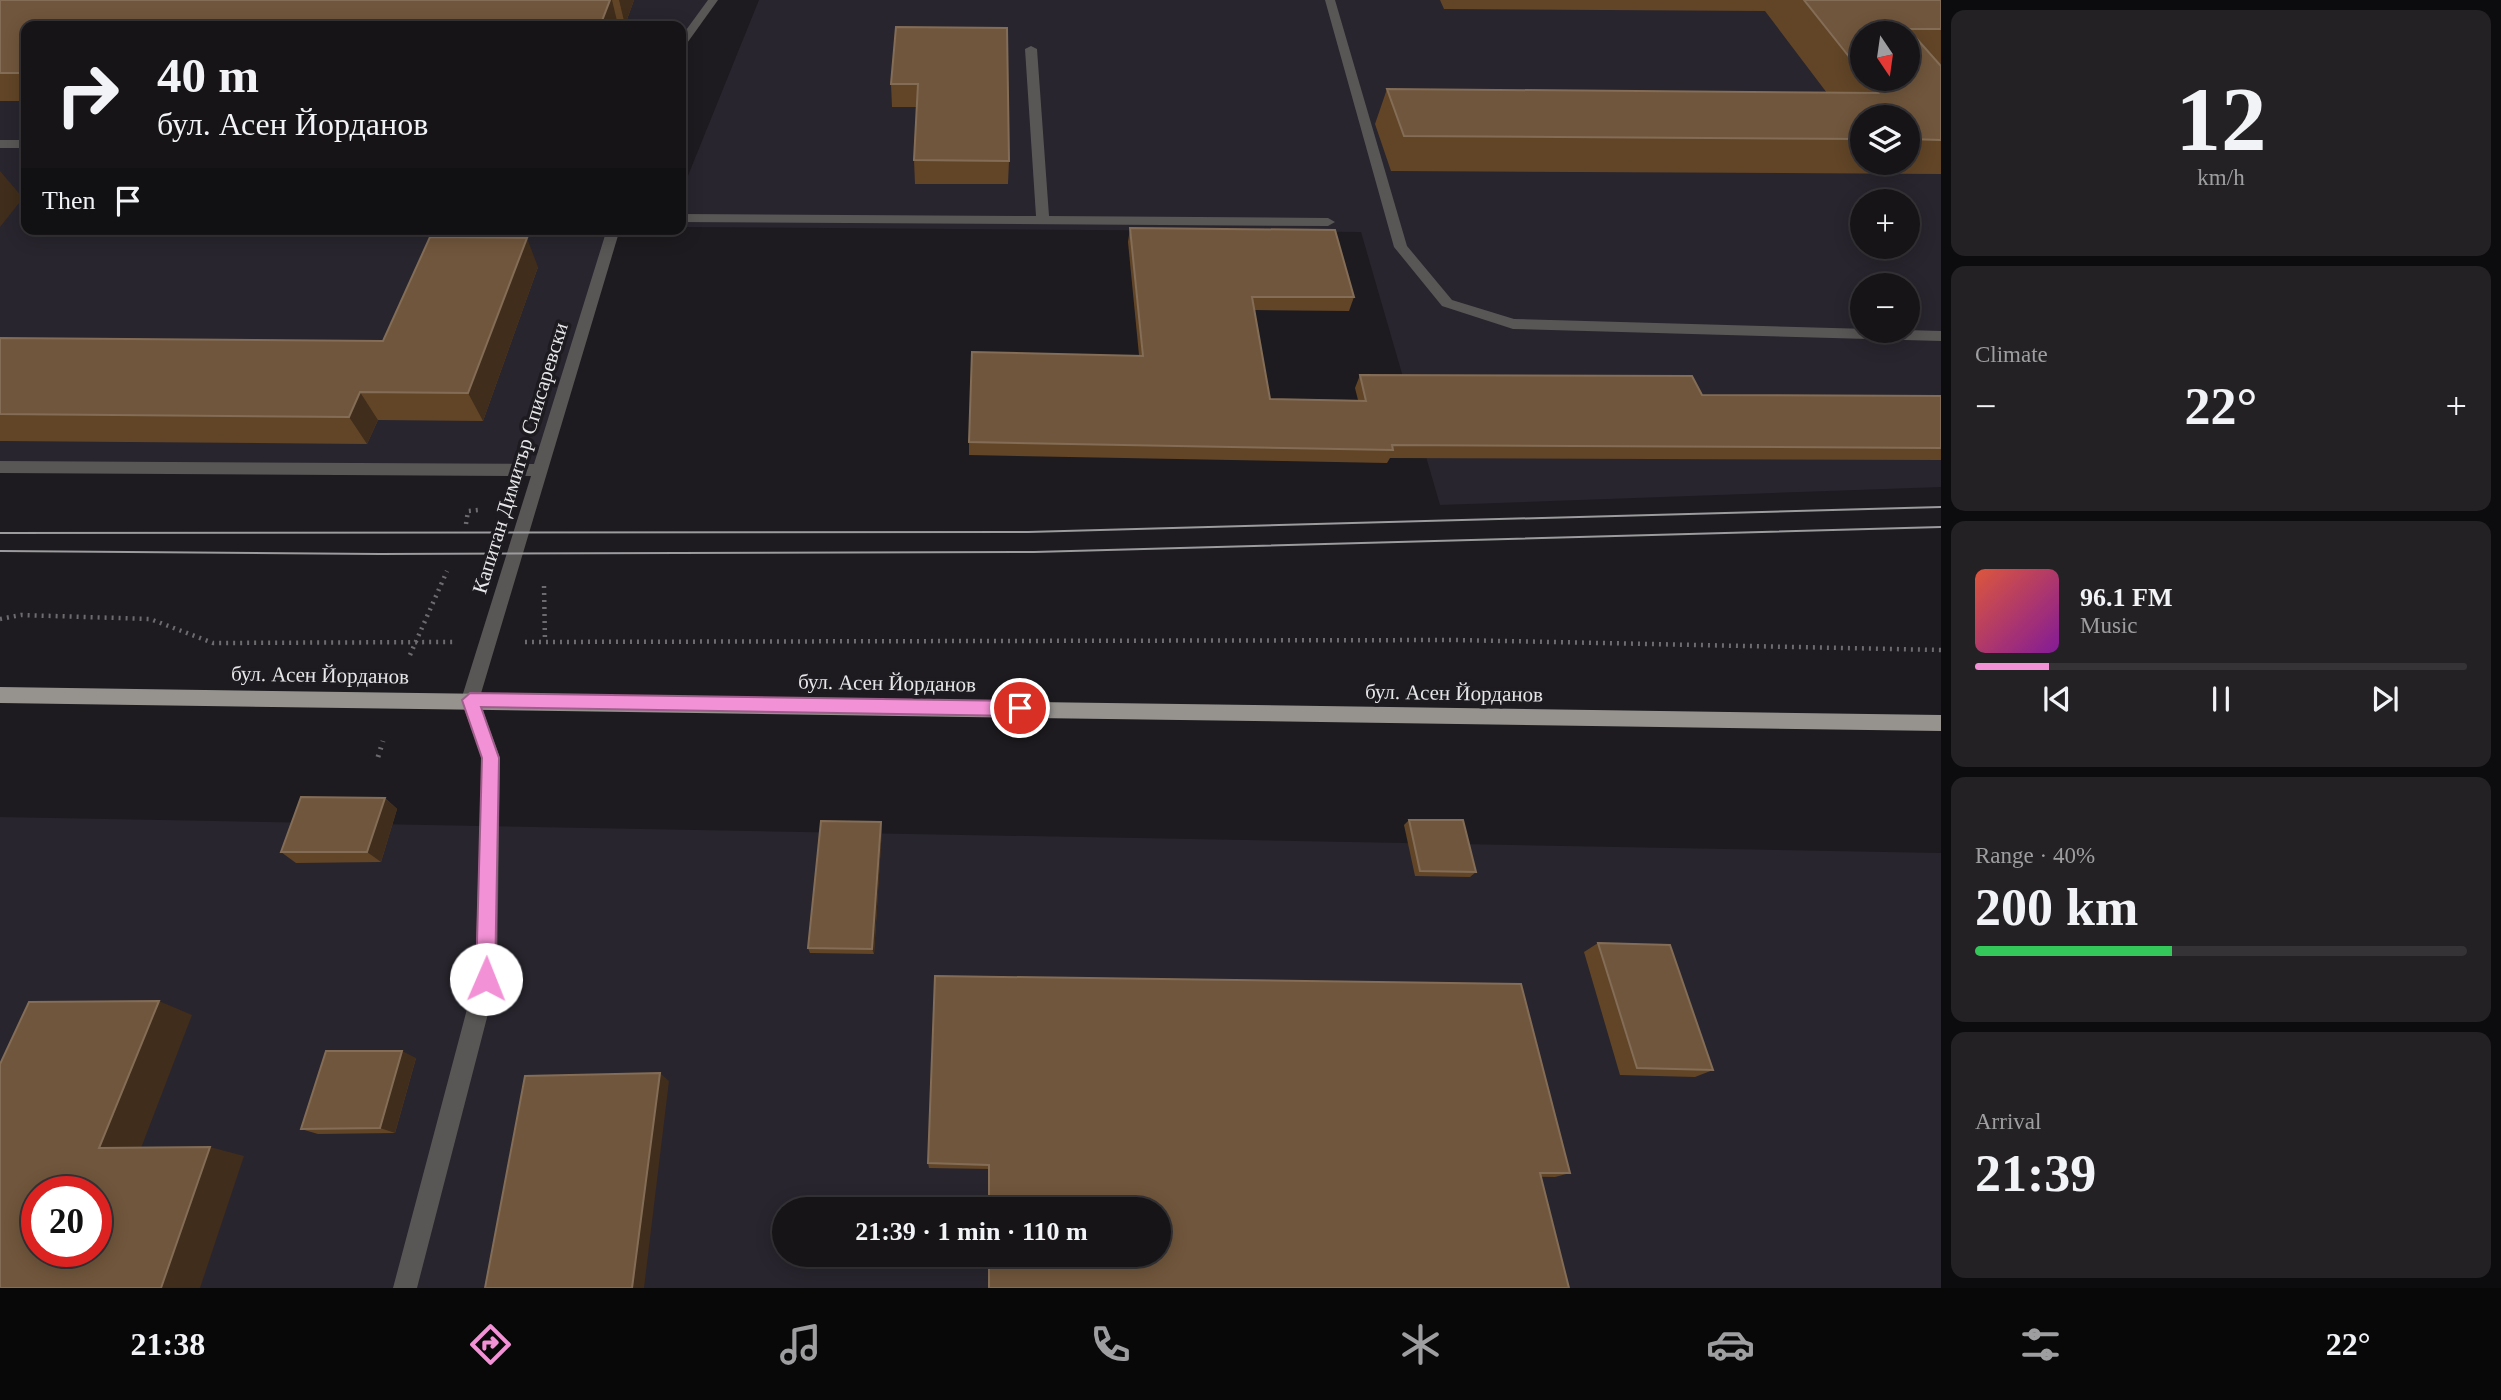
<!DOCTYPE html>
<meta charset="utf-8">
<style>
body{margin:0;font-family:"Times New Roman",serif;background:#232124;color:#f1f3f6;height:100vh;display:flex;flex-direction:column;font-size:26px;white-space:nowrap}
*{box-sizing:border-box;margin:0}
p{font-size:23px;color:#9e9ea1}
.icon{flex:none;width:38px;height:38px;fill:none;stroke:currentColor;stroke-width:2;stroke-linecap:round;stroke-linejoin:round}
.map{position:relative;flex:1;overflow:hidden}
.details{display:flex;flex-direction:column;gap:10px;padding:10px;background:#0c0b0d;width:560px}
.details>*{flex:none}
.hud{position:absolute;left:21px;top:21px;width:665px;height:214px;border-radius:14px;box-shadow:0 4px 18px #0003,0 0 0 2px #353336;background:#161417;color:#f1f3f6;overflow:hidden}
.needle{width:46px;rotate:167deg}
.tools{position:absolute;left:1850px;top:21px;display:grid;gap:14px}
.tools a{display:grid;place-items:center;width:70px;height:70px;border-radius:50%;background:#161417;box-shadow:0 4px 18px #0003,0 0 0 2px #353336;font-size:35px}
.speed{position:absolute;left:21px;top:1176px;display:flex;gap:14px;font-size:35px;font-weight:700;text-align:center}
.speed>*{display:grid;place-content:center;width:91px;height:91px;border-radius:50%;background:#161417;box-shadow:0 4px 18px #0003,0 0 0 2px #353336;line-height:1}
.speed .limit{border:10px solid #d22;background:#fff;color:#111}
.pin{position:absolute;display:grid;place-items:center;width:60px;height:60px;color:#fff;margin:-30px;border:4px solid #fff;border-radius:50%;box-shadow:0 2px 7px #0007}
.me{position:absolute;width:77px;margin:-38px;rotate:1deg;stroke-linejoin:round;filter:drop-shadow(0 0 5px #0008)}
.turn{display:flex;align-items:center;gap:24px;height:147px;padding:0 21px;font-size:32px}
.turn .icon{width:91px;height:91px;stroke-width:2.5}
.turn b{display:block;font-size:49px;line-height:60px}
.then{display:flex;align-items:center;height:66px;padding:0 21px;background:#0003;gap:14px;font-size:26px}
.big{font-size:52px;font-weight:600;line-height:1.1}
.details .card{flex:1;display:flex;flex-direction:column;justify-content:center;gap:10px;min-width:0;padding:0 24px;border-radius:14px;background:#232124}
.details .dial{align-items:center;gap:0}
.dial b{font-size:91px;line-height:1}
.song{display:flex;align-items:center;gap:21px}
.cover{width:84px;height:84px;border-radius:10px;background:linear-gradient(135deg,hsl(10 70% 55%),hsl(290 70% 35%))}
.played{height:7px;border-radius:4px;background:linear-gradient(90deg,#f391d6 15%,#353336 15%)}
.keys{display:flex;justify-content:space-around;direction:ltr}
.heat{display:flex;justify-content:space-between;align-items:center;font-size:38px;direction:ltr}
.charge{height:10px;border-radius:5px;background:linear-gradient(90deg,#34c759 40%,#353336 0)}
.trip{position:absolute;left:772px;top:1197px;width:399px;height:70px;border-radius:35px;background:#161417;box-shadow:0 4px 18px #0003,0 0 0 2px #353336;font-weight:600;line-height:70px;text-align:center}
.dock{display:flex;height:112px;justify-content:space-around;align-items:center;background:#090809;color:#9e9ea1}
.dock .icon{width:49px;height:49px}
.dock .selected{color:#f391d6}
.dock b{font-size:32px;color:#f1f3f6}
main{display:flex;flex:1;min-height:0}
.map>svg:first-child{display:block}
.built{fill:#28252e;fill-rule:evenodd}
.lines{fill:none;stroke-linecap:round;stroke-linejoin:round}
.path-far1{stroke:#6d6b6f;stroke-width:4.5;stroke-dasharray:2 5;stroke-linecap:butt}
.path{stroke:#6d6b6f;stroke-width:5;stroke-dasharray:2 6;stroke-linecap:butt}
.minor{fill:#595755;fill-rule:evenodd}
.major{fill:#96938f;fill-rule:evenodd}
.tram{stroke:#9c9b9e;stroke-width:2}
.wall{fill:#624527;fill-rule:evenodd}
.shaded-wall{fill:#402d1b}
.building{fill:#70563c;stroke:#836d57;stroke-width:2;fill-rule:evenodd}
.route{fill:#f391d6;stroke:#9e5e8b;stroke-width:2}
.labels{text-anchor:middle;stroke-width:7;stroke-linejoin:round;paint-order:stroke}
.street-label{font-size:21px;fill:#e7e6e9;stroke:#1d1b1f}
</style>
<main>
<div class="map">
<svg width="1941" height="1288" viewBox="0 0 1941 1288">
<rect width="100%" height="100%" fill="#1d1b1f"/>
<g class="built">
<path d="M0,0H713L681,44V26H26V229H615L540,470L0,467Z"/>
<path d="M759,0H1941V487L1440,505L1361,232L681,227V193ZM1862,33H1908V79H1862ZM1862,117H1908V163H1862ZM1862,201H1908V247H1862ZM1862,285H1908V331H1862Z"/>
<path d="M0,817L1941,853V1288H0ZM37,1192H96V1251H37ZM784,1209H1158V1255H784Z"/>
</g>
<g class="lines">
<g class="path-far1">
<path d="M466,524L468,511L478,510"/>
<path d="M544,586L545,642"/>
<path d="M0,619L21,615L150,619L213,643L453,642"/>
<path d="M525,642L1455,640L1941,650"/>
<path d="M410,655L447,571"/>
</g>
<path class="path" d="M378,757L383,741"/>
<g class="minor">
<path d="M708,0H718L685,46L681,47V37Z"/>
<path d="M1325,0H1335L1407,246L1452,300L1514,319L1941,331V341L1513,329L1442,306L1394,247Z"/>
<path d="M1031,46L1037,49L1049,216L1328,218L1335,222L1328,226L681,222V214L1036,216L1025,49Z"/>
<rect x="0" y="140" width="26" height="8"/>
<path d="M607,229H620L479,700L500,758L497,979L417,1288H393L475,979L482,758L461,700L531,476L0,473V461L534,464Z"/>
</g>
<path class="major" d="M0,687L1941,715V731L0,703Z"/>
<g class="tram">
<path d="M0,533L1028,532L1941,507"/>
<path d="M0,551L380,554L1034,552L1941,527"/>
</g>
</g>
<g class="wall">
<path d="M0,0H634L625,25L26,26V101H0Z"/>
<path d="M1440,0H1941V64H1939L1941,67V174L1391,171L1375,124L1387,89L1827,93L1765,11L1444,9ZM1862,33L1908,79H1862ZM1862,117H1908V163H1862Z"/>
<path d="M896,27L1009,161L1008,184H915L914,160L917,107H892L891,84Z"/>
<path d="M1130,228L1354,297L1349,311L1254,310L1270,399L1358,400L1355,388L1360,375L1702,395L1941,396V460L1390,458L1387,463L969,455V442L1139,355L1128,242Z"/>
<path d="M538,267L483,421L378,420L367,444L0,441V338L383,341Z"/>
<path d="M385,798L397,809L381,862L296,863L281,852Z"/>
<path d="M1409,820L1476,872L1470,877L1415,876L1404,825Z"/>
<path d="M882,828L874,954L810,953L808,948Z"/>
<path d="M1598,943L1713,1070L1695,1077L1620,1075L1584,952Z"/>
<path d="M416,1058L395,1133L318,1134L301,1129Z"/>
<path d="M928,1163L1570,1173L1555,1177L989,1169L929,1168Z"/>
</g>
<g class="shaded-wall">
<path d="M610,0H612L618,25V26H600Z"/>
<path d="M619,0H634L625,25Z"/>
<path d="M0,171L23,198L0,227Z"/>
<path d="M527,238L538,267L483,421L468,393Z"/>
<path d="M360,392L378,420L367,444L349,417Z"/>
<path d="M385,798L397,809L381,862L367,852Z"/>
<path d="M881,822L882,828L874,954L872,949Z"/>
<path d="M159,1001L192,1015L138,1156L99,1148Z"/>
<path d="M402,1051L416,1058L395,1133L380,1128Z"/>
<path d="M660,1073L669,1081L644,1288H632Z"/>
<path d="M210,1147L244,1156L200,1288H161Z"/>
</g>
<g class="building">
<path d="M0,0H610L600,26H26V73H0Z"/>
<path d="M1804,0H1941V29H1908L1941,66V140L1908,139V117H1862V139L1404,136L1387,89L1878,93L1867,79H1908V33H1862V73Z"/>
<path d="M896,27L1007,28L1009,161L914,160L918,84H891Z"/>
<path d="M1130,228L1335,230L1354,297H1252L1270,399L1366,401L1360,375L1692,376L1702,395L1941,396V448L1392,445L1393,450L969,442L972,352L1143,356Z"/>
<path d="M430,237L527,238L468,393L360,392L349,417L0,414V338L383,341Z"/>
<path d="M301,797L385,798L367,852H281Z"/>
<path d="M1409,820H1463L1476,872L1420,871Z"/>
<path d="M821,821L881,822L872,949L808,948Z"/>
<path d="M1598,943L1670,945L1713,1070L1637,1068Z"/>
<path d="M935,976L1521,984L1570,1173H1540L1569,1288H989V1255H1158V1209H989V1165L928,1163Z"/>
<path d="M159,1001L99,1148L210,1147L161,1288H0V1064L29,1002ZM37,1192H96V1251H37Z"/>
<path d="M326,1051H402L380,1128L301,1129Z"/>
<path d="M660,1073L632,1288H485L525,1076Z"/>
</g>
<path class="route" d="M470,693L1020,701L1028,708L1020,716L481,707L499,758L495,979L492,986L486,989L479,986L476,979L482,758L462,700Z"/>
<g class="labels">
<g class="street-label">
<text transform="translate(520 458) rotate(-73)" y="7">Капитан Димитър Списаревски</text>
<text transform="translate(320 675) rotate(1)" y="7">бул. Асен Йорданов</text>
<text transform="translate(887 683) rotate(1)" y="7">бул. Асен Йорданов</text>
<text transform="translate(1454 693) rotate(1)" y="7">бул. Асен Йорданов</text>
</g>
</g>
</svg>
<div class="tools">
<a><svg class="needle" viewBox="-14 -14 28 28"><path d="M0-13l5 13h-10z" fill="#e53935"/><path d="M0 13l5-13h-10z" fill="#9e9ea1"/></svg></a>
<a><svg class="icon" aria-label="layers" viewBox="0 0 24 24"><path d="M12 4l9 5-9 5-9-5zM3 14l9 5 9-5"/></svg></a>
<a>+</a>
<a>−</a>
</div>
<div class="speed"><div class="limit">20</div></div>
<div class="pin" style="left:1020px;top:708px;background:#d93025"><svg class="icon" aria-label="arrive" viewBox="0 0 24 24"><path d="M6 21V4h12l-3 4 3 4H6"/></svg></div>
<svg class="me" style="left:486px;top:979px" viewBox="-20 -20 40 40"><circle r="19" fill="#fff"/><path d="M0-13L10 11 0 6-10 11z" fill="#f391d6"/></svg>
<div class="trip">21:39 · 1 min · 110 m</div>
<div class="hud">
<div class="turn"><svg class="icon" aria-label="right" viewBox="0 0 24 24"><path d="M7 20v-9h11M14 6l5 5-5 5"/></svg><div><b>40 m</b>бул. Асен Йорданов</div></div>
<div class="then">Then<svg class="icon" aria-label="arrive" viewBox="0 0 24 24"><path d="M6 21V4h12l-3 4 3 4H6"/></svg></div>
</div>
</div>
<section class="details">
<div class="card dial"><b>12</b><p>km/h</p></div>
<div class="card"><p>Climate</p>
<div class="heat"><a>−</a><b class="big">22°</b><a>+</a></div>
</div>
<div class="card">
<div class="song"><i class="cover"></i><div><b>96.1 FM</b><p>Music</p></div></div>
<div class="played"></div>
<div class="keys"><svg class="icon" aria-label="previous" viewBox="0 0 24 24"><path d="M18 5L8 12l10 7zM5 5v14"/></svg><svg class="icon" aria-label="pause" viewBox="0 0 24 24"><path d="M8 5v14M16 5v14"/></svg><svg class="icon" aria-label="next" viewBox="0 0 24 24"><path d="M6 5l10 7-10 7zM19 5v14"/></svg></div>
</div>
<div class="card"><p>Range · 40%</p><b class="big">200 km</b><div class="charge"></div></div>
<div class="card"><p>Arrival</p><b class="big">21:39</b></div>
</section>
</main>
<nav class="dock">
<b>21:38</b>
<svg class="icon selected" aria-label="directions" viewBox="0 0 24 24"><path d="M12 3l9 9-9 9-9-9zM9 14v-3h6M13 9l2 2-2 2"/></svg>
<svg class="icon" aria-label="music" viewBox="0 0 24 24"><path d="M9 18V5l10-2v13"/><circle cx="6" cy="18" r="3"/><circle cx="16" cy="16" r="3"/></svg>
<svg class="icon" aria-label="phone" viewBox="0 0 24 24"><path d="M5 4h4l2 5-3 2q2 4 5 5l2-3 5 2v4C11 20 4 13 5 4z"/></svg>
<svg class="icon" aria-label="climate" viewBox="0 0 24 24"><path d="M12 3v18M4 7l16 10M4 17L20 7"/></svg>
<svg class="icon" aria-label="car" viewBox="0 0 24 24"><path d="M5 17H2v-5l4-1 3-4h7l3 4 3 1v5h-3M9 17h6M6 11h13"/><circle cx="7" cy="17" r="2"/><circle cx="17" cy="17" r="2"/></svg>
<svg class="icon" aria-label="filters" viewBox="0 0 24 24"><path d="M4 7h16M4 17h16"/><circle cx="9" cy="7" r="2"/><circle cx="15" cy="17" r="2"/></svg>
<b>22°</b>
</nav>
